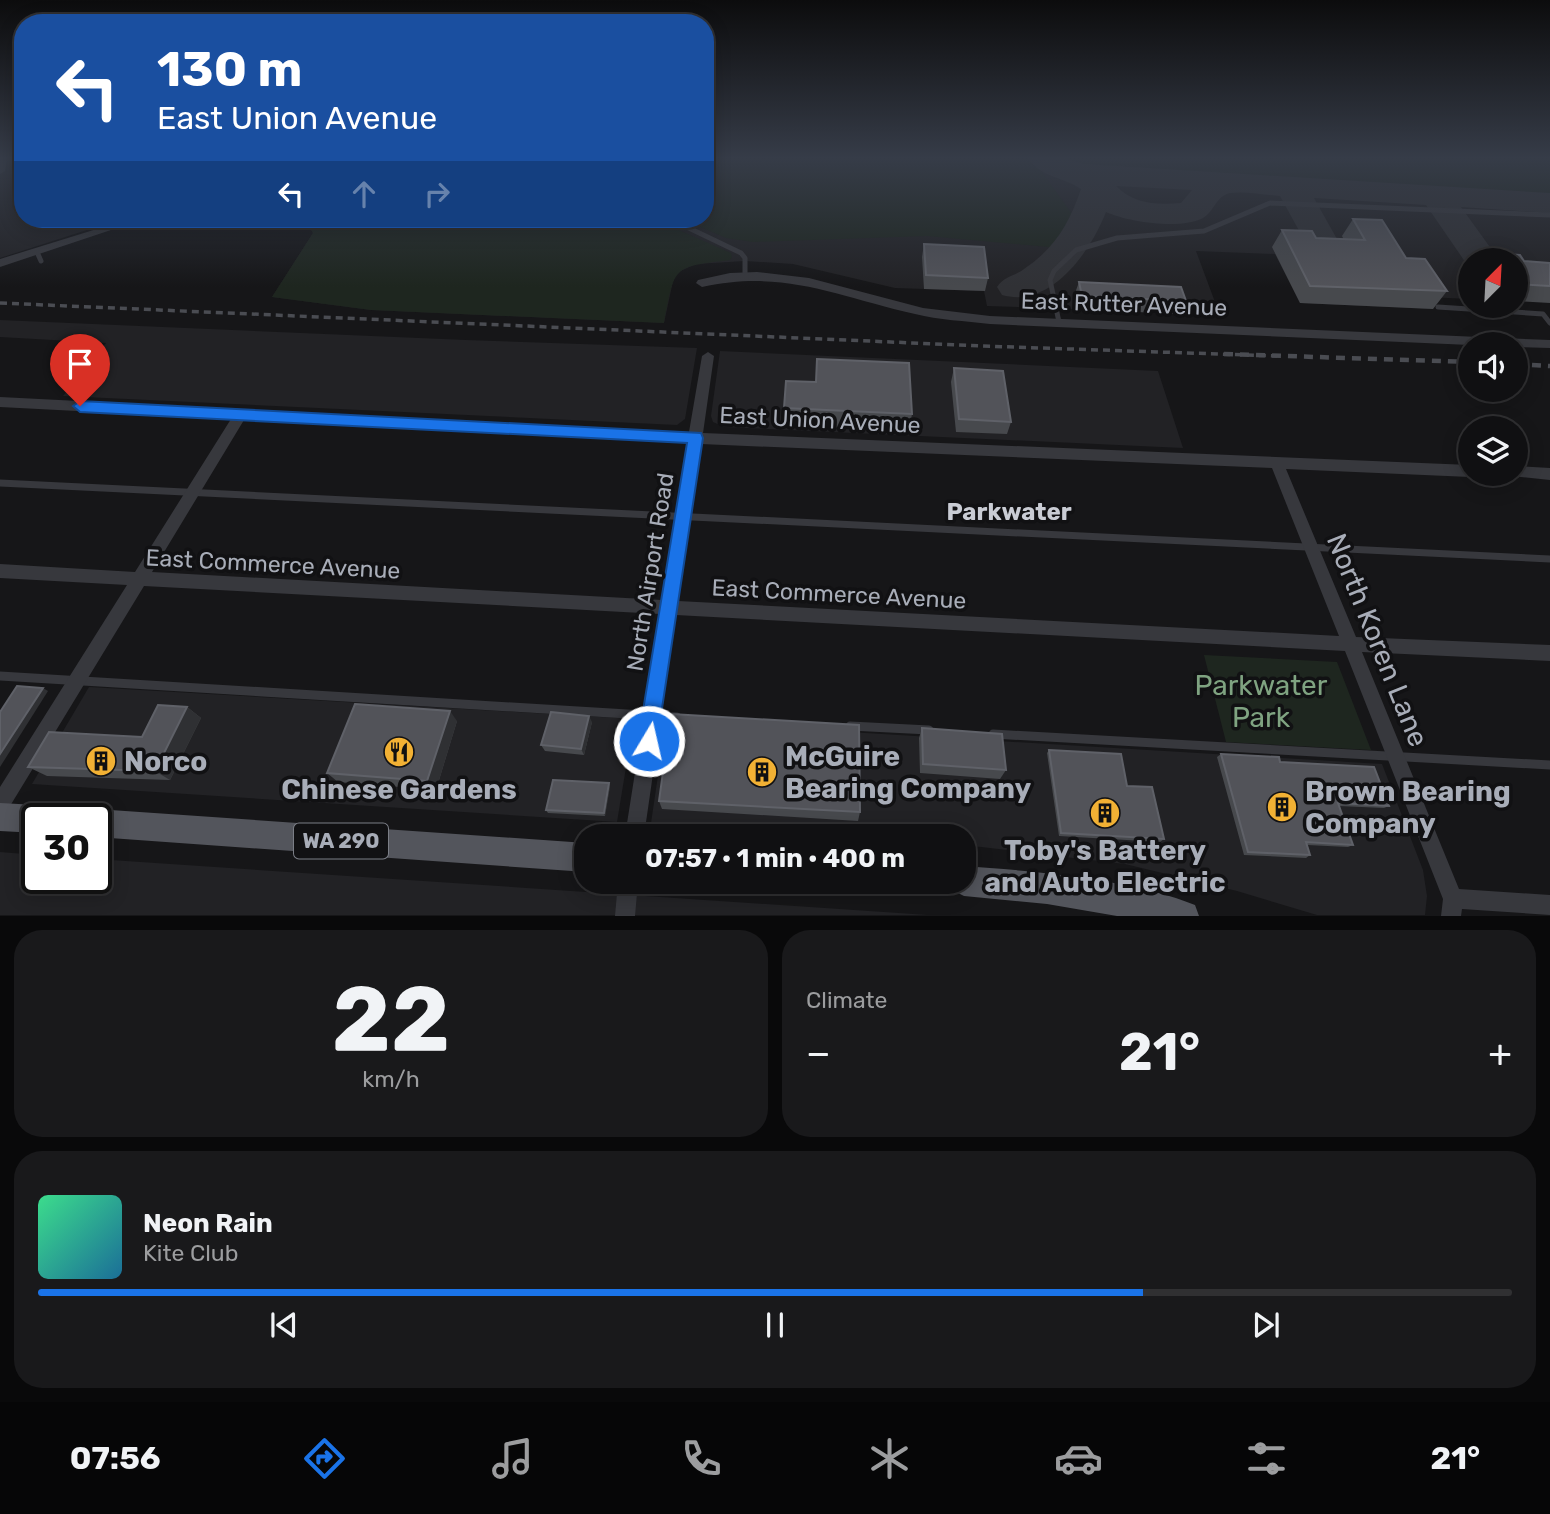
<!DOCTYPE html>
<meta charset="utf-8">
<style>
body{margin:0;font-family:Rubik,sans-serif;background:#19191b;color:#f1f3f6;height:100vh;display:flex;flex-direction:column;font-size:26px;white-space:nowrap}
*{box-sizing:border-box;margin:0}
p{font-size:23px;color:#9c9d9f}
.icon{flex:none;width:38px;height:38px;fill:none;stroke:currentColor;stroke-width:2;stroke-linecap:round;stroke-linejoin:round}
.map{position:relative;height:916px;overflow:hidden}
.panel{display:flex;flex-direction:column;gap:14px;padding:14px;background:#09090a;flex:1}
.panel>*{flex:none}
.top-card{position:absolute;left:14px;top:14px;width:700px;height:214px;border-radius:28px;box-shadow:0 4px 18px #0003,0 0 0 2px #303032;background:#1a4fa0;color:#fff;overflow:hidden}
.needle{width:46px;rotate:24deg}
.tools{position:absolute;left:1458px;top:248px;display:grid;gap:14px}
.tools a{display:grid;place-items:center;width:70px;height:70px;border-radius:50%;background:#101012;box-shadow:0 4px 18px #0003,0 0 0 2px #303032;font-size:35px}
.speed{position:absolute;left:21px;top:803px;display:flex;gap:14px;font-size:35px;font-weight:700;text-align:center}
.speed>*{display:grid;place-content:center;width:91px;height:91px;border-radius:50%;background:#101012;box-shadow:0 4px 18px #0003,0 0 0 2px #303032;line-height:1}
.speed .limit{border:4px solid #111;border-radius:10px;background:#fff;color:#111}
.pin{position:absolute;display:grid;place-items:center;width:60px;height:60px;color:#fff;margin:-72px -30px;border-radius:50% 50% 50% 0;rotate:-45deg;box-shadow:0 0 7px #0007}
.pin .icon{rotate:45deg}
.me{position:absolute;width:77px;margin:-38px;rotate:9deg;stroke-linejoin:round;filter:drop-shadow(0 0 5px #0008)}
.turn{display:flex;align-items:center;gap:24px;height:147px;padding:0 28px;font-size:32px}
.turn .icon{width:91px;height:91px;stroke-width:2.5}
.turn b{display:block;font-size:49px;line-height:60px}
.lanes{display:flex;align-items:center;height:66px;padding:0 28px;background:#0003;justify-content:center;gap:35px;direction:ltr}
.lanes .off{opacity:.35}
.big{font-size:52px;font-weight:700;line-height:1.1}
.panel .card{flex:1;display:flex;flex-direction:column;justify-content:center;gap:10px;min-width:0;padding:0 24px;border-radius:28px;background:#19191b}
.panel .dial{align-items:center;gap:0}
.dial b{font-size:91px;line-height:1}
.song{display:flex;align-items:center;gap:21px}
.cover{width:84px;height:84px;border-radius:10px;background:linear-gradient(135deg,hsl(150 70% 55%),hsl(200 70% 35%))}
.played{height:7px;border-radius:4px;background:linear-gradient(90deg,#1a73e8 75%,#303032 75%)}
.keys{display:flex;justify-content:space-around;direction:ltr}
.heat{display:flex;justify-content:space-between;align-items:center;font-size:38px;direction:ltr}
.panel .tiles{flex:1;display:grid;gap:14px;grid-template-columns:1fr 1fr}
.card:last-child{grid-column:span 2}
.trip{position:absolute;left:574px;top:824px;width:402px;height:70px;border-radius:28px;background:#101012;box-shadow:0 4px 18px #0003,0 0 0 2px #303032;font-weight:700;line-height:70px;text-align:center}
.dock{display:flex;height:112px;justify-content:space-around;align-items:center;background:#060607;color:#9c9d9f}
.dock .icon{width:49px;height:49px}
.dock .on{color:#1a73e8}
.dock b{font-size:32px;color:#f1f3f6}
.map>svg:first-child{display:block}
.built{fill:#222225}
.green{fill:#1e261f}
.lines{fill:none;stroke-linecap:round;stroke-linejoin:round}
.taxiway{fill:#303135;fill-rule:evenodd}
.service-far2{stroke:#37383d;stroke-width:5}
.service-far1{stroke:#37383d;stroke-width:7}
.service{stroke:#37383d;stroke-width:9}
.minor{fill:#37383d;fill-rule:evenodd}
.primary{fill:#53555c;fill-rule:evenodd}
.rail-far1{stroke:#4a4c52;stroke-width:3.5;stroke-dasharray:7 5;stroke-linecap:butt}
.rail{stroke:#4a4c52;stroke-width:4.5;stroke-dasharray:9 7;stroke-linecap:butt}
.wall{fill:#47494d}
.shaded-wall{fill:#2f3033}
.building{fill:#525359;stroke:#5f6168;stroke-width:2}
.route{fill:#1a73e8;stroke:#114b97;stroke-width:2}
.labels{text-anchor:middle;stroke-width:7;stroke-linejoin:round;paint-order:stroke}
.shield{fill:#111113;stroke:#7b7e86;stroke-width:2}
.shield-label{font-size:21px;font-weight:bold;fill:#a8adb8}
.street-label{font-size:23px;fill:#a8adb8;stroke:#111113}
.neighbourhood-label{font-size:24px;font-weight:bold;fill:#c9ccd4;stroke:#111113}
.near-street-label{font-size:28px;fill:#a8adb8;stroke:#111113}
.near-park-label{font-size:28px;fill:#7fa381;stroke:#111113}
.near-poi-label{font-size:28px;font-weight:bold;fill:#a8adb8;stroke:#111113;text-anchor:start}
</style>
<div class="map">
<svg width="1550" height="916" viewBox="0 0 1550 916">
<rect width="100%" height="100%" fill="#161618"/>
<g class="built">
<path d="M0,158H21L15,182L23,180V219H121L0,258Z"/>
<path d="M705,158H1550V296L1516,261H1470V299L1426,297L1433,309L1300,303L1275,254L1196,251L1215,302L1175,300L1179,314L1065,309L1059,303L1051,302L1045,308L987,306L984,291L895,288L793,264L745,261L696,264L678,272L673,281L664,323L371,310L272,297L313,233L305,219H705Z"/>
<path d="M0,320L466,340L697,348L685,419L677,425L63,396L106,343L0,337Z"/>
<path d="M720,351L1158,371L1183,448L724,427L713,422L711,416Z"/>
<path d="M89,687L634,719L617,822L32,784Z"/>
<path d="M666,721L1382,764L1423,870L1427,896L1425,915H1317L1237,891L1125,864L964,845V836H834L651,823Z"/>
<path d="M0,852L37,855V878H96V859L928,915H0Z"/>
</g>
<g class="green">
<path d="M705,158H1032L1075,218L1070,233L1059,248L927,236L753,242L726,238L682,219H705Z"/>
<path d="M1052,158H1550V198L1076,169L1060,165Z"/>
<path d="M170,219H282L262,226L141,228Z"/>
<path d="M305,219H654L731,253L732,257L730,260C672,267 675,266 664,323L371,310L272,297L313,233Z"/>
<path d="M1204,655L1337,662L1371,750L1226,742Z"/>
</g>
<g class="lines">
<path class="taxiway" d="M1028,158H1064L1084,164L1550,193V213L1461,207L1500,261H1470V269L1426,205L1314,198L1337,239L1332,247L1320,250L1308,247L1280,196C1264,195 1246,191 1230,193C1216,196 1214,212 1203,218C1181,230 1128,222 1106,212C1091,251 1051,309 1002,295L997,287C1004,276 1013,277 1024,269C1055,248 1069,224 1081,189C1064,177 1041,178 1028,158ZM1116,186L1192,190L1181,203C1156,205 1134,204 1116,186Z"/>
<g class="service-far2">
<path d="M670,219L741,253L745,258V274"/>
<path d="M37,252L41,261"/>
<path d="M1438,307L1543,314L1550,323"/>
<path d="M1059,322L1050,280L1054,271L1076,250L1117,238L1204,231L1270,203L1550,215"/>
</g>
<path class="service-far1" d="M0,483L1550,559"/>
<g class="service">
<path d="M0,676L677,717"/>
<path d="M850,726L929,730"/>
<path d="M993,734L1550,765"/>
</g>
<g class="minor">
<path d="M0,158H7L5,171L0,174Z"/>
<path d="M129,219H144L0,267V259Z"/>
<path d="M757,272L809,278L923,308L990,316L1550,340V348L1516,347V345H1470L990,324C965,321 939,320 915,314C836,296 785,269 702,287L696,283L698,280L730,273Z"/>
<path d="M708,352L714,356L703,433L1470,465V474H1475L1470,477L1286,469L1356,637L1550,645V661L1362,652L1459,889L1550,895V915L1462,909L1461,916H1441L1443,899L1345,651L676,615L644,836H625L660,614L144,586L7,811L0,813V787L127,585L0,578V564L135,572L231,419L0,407V397L689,432L702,356ZM244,420L688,443L662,600L152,572ZM701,444L1272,468L1339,636L678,601Z"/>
<path d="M1516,466L1550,468V480L1511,476L1510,474H1516Z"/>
<path d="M618,882H638L635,916H615Z"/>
</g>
<g class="primary">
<path d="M0,803L37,805L47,809L51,819H37V833L0,831Z"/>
<path d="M96,809L586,843V872L96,837V819H84L86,813Z"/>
<path d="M964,866C1032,871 1132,879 1195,905L1199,916H1117L1047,904L964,896L954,891L950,882H964Z"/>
</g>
<path class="rail-far1" d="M0,303L982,346L1277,356"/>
<g class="rail">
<path d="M1224,354L1470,362"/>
<path d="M1516,364L1550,366"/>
</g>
</g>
<g class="wall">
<path d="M1353,219L1406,258L1447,291L1433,309L1300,303L1272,247L1282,230L1316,238L1344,240L1342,236Z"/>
<path d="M924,244L988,278L985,291L924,289L922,257Z"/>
<path d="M1487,253L1524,261L1550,263V303L1516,301V261H1481Z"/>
<path d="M1079,282L1186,301L1179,314L1077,309L1074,296Z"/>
<path d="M954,368L1011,422L1007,434L956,432L951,382Z"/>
<path d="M816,382L912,414L909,431L784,425V408Z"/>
<path d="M187,707L201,718L170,780L47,776L28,767L142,737Z"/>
<path d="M457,721L436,790L338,782L327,773Z"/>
<path d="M592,722L584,755L545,751L541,745Z"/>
<path d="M922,728L1006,770L1000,779L920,773L919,738Z"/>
<path d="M1049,750L1164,839L1160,842L1059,836L1047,753Z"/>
<path d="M1221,754L1280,762L1389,806L1384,808L1339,806L1353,845L1348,847L1307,845L1310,855L1306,858L1244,855L1217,757Z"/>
<path d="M609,783L610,786L605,816L548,813L546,810Z"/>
<path d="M659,801L860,812L858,821L662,809Z"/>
</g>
<g class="shaded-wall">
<path d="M59,219H88L65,226Z"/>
<path d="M43,688L48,691L0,767V754Z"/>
<path d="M187,707L201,718L170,780L155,771Z"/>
<path d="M450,711L457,721L436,790L427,781Z"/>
<path d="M589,716L592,722L584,755L581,749Z"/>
<path d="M609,783L610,786L605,816L604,813Z"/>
</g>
<g class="building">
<path d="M1353,219L1382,220L1406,258L1425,259L1447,291L1310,286L1282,230L1312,231L1316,238L1365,240Z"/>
<path d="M924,244L984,247L988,278L926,275Z"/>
<path d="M1487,253L1520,255L1524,261L1550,263V286L1516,284V261H1492Z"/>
<path d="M1079,282L1181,287L1186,301L1082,296Z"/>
<path d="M817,359L909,363L912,414L784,408L786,381L816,382Z"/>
<path d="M954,368L1003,371L1011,422L959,419Z"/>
<path d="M17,686L43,688L0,754V712Z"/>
<path d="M355,704L450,711L427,781L327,773Z"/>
<path d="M158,705L187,707L155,771L28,767L49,732L142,737Z"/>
<path d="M551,712L589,716L581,749L541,745Z"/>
<path d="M671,714L859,725L860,812L659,801Z"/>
<path d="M922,728L1002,734L1006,770L923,764Z"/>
<path d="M1049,750L1121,754L1127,786L1152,787L1164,839L1061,833Z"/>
<path d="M1221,754L1279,757L1280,762L1374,767L1389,806L1338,803L1353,845L1306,842L1310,855L1248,852Z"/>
<path d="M553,780L609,783L604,813L546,810Z"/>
</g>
<linearGradient id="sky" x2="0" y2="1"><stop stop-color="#0c0c0d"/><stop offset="0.55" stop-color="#363c48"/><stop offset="1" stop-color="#363c48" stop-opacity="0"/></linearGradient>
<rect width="1550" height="287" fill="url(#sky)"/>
<path class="route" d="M80,401L701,433L703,438L656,748L649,751L641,748L638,741L687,443L80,412L73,406Z"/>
<defs>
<g id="restaurant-disc" transform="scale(1.575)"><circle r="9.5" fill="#f2b134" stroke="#111113"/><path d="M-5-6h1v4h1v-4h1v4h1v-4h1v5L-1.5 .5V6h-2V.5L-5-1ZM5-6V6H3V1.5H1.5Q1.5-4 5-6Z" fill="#111"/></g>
<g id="building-disc" transform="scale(1.575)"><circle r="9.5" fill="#f2b134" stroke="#111113"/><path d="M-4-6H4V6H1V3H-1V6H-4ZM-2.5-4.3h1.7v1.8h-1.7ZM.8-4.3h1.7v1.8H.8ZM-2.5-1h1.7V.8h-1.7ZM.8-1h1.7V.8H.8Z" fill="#111"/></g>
</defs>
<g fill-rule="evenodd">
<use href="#restaurant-disc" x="399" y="752"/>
<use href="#building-disc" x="101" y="761"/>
<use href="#building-disc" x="762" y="772"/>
<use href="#building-disc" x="1282" y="807"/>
<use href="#building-disc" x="1105" y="813"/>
</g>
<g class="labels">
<rect class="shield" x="294" y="823.5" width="94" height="35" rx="5"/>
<g class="shield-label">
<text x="341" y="848">WA 290</text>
</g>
<g class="street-label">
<text transform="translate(1124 304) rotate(2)" y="8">East Rutter Avenue</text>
<text transform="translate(820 420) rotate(3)" y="8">East Union Avenue</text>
<text transform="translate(273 564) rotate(3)" y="8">East Commerce Avenue</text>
<text transform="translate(650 572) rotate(-81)" y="8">North Airport Road</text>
<text transform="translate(839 594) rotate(3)" y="8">East Commerce Avenue</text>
</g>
<g class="neighbourhood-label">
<text x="1009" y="520">Parkwater</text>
</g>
<g class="near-street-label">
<text transform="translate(1378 640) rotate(68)" y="10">North Koren Lane</text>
</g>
<g class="near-park-label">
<text x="1261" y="695">Parkwater<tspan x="1261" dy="32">Park</tspan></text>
</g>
<g class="near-poi-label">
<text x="785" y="766">McGuire<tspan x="785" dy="32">Bearing Company</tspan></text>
<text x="124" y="771">Norco</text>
<text x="399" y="799" text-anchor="middle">Chinese Gardens</text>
<text x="1305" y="801">Brown Bearing<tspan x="1305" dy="32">Company</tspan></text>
<text x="1105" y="860" text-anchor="middle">Toby's Battery<tspan x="1105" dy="32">and Auto Electric</tspan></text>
</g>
</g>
</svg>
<div class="tools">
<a><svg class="needle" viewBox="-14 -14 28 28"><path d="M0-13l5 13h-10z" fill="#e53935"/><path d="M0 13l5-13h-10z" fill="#9c9d9f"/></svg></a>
<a><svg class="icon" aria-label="sound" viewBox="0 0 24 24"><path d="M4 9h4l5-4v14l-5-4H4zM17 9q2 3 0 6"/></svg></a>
<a><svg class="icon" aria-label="layers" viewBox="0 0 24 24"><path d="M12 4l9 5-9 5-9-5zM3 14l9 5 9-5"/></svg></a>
</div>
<div class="speed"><div class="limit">30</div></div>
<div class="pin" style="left:80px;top:406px;background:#d93025"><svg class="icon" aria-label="arrive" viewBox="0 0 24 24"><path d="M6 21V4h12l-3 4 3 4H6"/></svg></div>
<svg class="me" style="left:649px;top:741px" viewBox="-20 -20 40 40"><circle r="17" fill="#1a73e8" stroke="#fff" stroke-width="3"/><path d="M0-11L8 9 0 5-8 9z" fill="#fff"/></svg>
<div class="trip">07:57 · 1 min · 400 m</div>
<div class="top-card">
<div class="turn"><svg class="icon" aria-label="left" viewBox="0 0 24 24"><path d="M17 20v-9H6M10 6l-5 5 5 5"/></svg><div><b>130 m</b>East Union Avenue</div></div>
<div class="lanes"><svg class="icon" aria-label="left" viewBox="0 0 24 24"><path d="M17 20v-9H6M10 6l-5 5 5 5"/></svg><svg class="icon off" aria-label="ahead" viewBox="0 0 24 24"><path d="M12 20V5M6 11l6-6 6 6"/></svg><svg class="icon off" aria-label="right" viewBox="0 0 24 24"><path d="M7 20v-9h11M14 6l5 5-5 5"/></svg></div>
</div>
</div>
<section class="panel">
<div class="tiles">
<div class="card dial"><b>22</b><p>km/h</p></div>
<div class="card"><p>Climate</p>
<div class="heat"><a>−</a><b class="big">21°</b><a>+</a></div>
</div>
<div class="card">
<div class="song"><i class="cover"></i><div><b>Neon Rain</b><p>Kite Club</p></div></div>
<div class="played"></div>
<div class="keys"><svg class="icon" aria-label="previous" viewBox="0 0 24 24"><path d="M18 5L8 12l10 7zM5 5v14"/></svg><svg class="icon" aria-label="pause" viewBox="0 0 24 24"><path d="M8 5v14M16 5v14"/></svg><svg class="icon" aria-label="next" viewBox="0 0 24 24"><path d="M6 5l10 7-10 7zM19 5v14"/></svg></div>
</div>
</div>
</section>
<nav class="dock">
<b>07:56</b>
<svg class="icon on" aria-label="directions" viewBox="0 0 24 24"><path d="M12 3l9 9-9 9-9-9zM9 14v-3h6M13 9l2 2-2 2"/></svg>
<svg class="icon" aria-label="music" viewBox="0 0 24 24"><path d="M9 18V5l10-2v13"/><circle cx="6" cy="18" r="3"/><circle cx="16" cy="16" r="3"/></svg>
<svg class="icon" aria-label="phone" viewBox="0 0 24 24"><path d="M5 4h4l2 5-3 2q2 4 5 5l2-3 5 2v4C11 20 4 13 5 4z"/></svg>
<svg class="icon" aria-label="climate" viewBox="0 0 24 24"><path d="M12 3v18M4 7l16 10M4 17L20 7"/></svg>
<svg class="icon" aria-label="car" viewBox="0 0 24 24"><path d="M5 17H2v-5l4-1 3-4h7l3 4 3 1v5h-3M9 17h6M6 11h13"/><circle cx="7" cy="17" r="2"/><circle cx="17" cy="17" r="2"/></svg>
<svg class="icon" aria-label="filters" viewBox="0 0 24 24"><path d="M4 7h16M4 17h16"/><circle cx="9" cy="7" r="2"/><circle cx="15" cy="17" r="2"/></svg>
<b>21°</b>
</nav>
